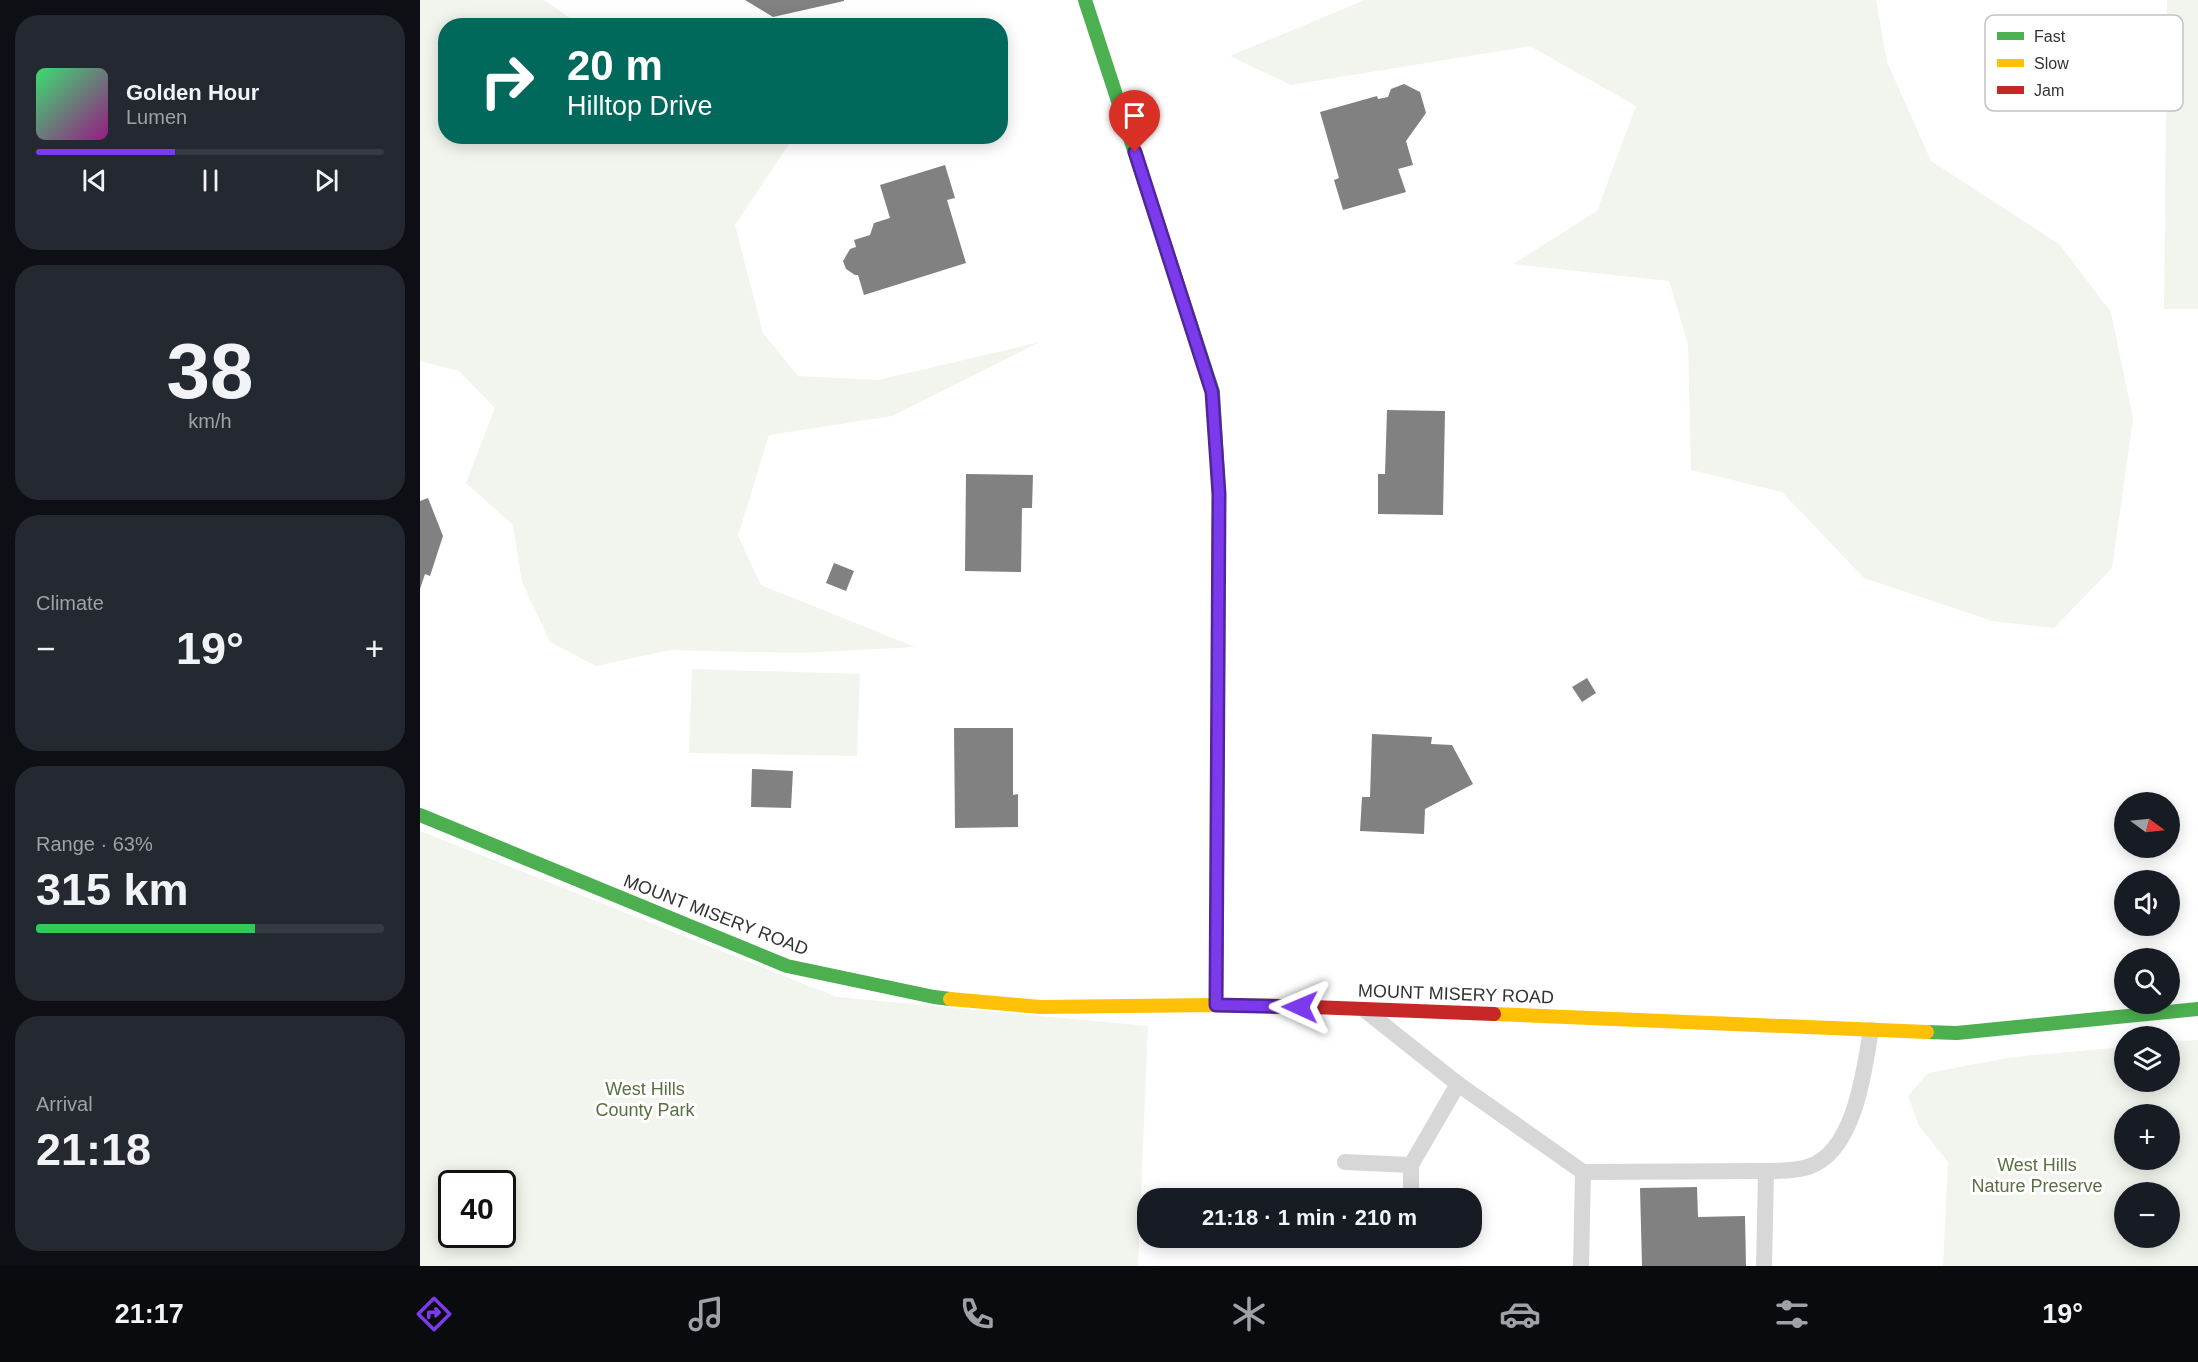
<!DOCTYPE html>
<meta charset="utf-8">
<style>
body{margin:0;font-family:Helvetica,sans-serif;background:#242831;color:#f1f3f6;height:100vh;display:flex;flex-direction:column;font-size:22px;white-space:nowrap}
*{box-sizing:border-box;margin:0}
p{font-size:20px;color:#9ea1a6}
.icon{flex:none;width:33px;height:33px;fill:none;stroke:currentColor;stroke-width:2;stroke-linecap:round;stroke-linejoin:round}
.map{position:relative;flex:1;overflow:hidden}
.side{display:flex;flex-direction:column;gap:15px;padding:15px;background:#0d0f14;width:420px}
.side>*{flex:none}
.top-card{position:absolute;left:18px;top:18px;width:570px;height:126px;border-radius:24px;box-shadow:0 3px 15px #0003;background:#00695c;color:#fff;overflow:hidden}
.needle{width:39px;rotate:105deg}
.controls{position:absolute;left:1694px;top:792px;display:grid;gap:12px}
.controls a{display:grid;place-items:center;width:66px;height:66px;border-radius:50%;background:#171b24;box-shadow:0 3px 15px #0003;font-size:30px}
.speed{position:absolute;left:18px;top:1170px;display:flex;gap:12px;font-size:30px;font-weight:700;text-align:center}
.speed>*{display:grid;place-content:center;width:78px;height:78px;border-radius:50%;background:#171b24;box-shadow:0 3px 15px #0003;line-height:1}
.speed .limit{border:3px solid #111;border-radius:9px;background:#fff;color:#111}
.pin{position:absolute;display:grid;place-items:center;width:51px;height:51px;color:#fff;margin:-62px -26px;border-radius:50% 50% 50% 0;rotate:-45deg;box-shadow:0 0 6px #0007}
.pin .icon{rotate:45deg}
.me{position:absolute;width:66px;margin:-33px;rotate:271deg;stroke-linejoin:round;filter:drop-shadow(0 0 4px #0008)}
.turn{display:flex;align-items:center;gap:21px;height:126px;padding:0 30px;font-size:27px}
.turn .icon{width:78px;height:78px;stroke-width:2.5}
.turn b{display:block;font-size:42px;line-height:51px}
.big{font-size:45px;font-weight:600;line-height:1.1}
.side .tile{flex:1;display:flex;flex-direction:column;justify-content:center;gap:9px;min-width:0;padding:0 21px;border-radius:24px;background:#242831}
.side .dial{align-items:center;gap:0}
.dial b{font-size:78px;line-height:1}
.song{display:flex;align-items:center;gap:18px}
.cover{width:72px;height:72px;border-radius:9px;background:linear-gradient(135deg,hsl(140 70% 55%),hsl(310 70% 35%))}
.played{height:6px;border-radius:3px;background:linear-gradient(90deg,#7c3aed 40%,#363941 40%)}
.keys{display:flex;justify-content:space-around;direction:ltr}
.heat{display:flex;justify-content:space-between;align-items:center;font-size:33px;direction:ltr}
.charge{height:9px;border-radius:4px;background:linear-gradient(90deg,#34c759 63%,#363941 0)}
.trip{position:absolute;left:717px;top:1188px;width:345px;height:60px;border-radius:24px;background:#171b24;box-shadow:0 3px 15px #0003;font-weight:600;line-height:60px;text-align:center}
.dock{display:flex;height:96px;justify-content:space-around;align-items:center;background:#090b0e;color:#9ea1a6}
.dock .icon{width:42px;height:42px}
.dock .selected{color:#7c3aed}
.dock b{font-size:27px;color:#f1f3f6}
main{display:flex;flex:1;min-height:0}
.map>svg:first-child{display:block}
.green{fill:#f1f5ed;fill-rule:evenodd}
.building{fill:#818181}
.lines{fill:none;stroke-linecap:round;stroke-linejoin:round}
.lane{stroke:#d7d7d7;stroke-width:16}
.fast{stroke:#4caf50;stroke-width:14}
.slow{stroke:#ffc107;stroke-width:14}
.jam{stroke:#c62828;stroke-width:14}
.route-casing{stroke:#51269a;stroke-width:15}
.route{stroke:#7c3aed;stroke-width:10}
.labels{text-anchor:middle;stroke-width:6;stroke-linejoin:round;paint-order:stroke}
.street-label{font-size:18px;fill:#333;stroke:#fff}
.park-label{font-size:18px;fill:#56703f;stroke:#fff}
.key{fill:#fff;stroke:#c2c2c2;stroke-width:1.5}
.key-label{font-size:16px;fill:#333}
</style>
<main>
<section class="side">
<div class="tile">
<div class="song"><i class="cover"></i><div><b>Golden Hour</b><p>Lumen</p></div></div>
<div class="played"></div>
<div class="keys"><svg class="icon" aria-label="previous" viewBox="0 0 24 24"><path d="M18 5L8 12l10 7zM5 5v14"/></svg><svg class="icon" aria-label="pause" viewBox="0 0 24 24"><path d="M8 5v14M16 5v14"/></svg><svg class="icon" aria-label="next" viewBox="0 0 24 24"><path d="M6 5l10 7-10 7zM19 5v14"/></svg></div>
</div>
<div class="tile dial"><b>38</b><p>km/h</p></div>
<div class="tile"><p>Climate</p>
<div class="heat"><a>−</a><b class="big">19°</b><a>+</a></div>
</div>
<div class="tile"><p>Range · 63%</p><b class="big">315 km</b><div class="charge"></div></div>
<div class="tile"><p>Arrival</p><b class="big">21:18</b></div>
</section>
<div class="map">
<svg width="1778" height="1266" viewBox="0 0 1778 1266">
<rect width="100%" height="100%" fill="#fff"/>
<g class="green">
<path d="M0,0H124L160,25L26,26V136L395,137L369,144L315,225L343,333L378,376L458,380L620,342L472,416L349,435L318,536L341,585L495,647L380,653L250,650L176,666L130,642L102,582L93,525L46,483L75,408L39,371L0,361Z"/>
<path d="M945,0H1456L1467,62L1511,161L1639,244L1691,312L1713,419L1692,568L1634,628L1572,621L1444,578L1362,492L1271,470L1268,344L1249,281L1093,264L1177,211L1216,106L1110,46L871,85L810,56Z"/>
<path d="M1747,0H1778V309H1744Z"/>
<path d="M272,669L440,674L437,756L269,753Z"/>
<path d="M0,831L417,997L728,1026L718,1266H0ZM32,1184H82V1234H32Z"/>
<path d="M1778,1040V1266H1523L1528,1162L1499,1126L1488,1096L1508,1073L1593,1057L1704,1047V1082H1749V1042ZM1749,1114V1160H1704V1114ZM1704,1192H1749V1238H1704Z"/>
</g>
<g class="building">
<path d="M325,0H424V1L353,17Z"/>
<path d="M984,84L1000,92L1006,113L986,141L993,165L978,169L986,192L923,210L914,180L919,178L900,112L957,96L958,99L968,97L971,89Z"/>
<path d="M525,165L535,198L527,200L546,263L444,295L438,275H435L426,269L423,261L430,249L436,247L434,240L450,235L454,223L470,218L460,185Z"/>
<path d="M967,410L1025,411L1023,515L958,514V474H965Z"/>
<path d="M546,474L613,475L612,508H602L601,572L545,571Z"/>
<path d="M8,498L23,536L10,576L5,574L0,589V501Z"/>
<path d="M414,563L434,571L426,591L406,583Z"/>
<path d="M1167,678L1176,693L1162,702L1152,687Z"/>
<path d="M534,728H593V795L598,794V827L535,828Z"/>
<path d="M952,734L1012,737L1011,744L1032,745L1053,784L1005,809L1004,834L940,831L942,797H950Z"/>
<path d="M332,769L373,771L371,808L331,807Z"/>
<path d="M1277,1187L1278,1217L1325,1216L1326,1266H1222L1220,1188Z"/>
</g>
<g class="lines">
<g class="lane">
<path d="M946,1011L1038,1084L1163,1172L1346,1171C1360,1171 1375,1171 1388,1167C1435,1152 1444,1071 1451,1030"/>
<path d="M925,1162L991,1165"/>
<path d="M991,1198V1165L1038,1084"/>
<path d="M1161,1266L1163,1172"/>
<path d="M1344,1266L1346,1171"/>
</g>
<g class="fast">
<path d="M665,0L793,392L799,496"/>
<path d="M0,815L367,966L514,997L530,999"/>
<path d="M796,1005L797,880"/>
<path d="M1507,1032L1537,1033L1778,1009"/>
</g>
<g class="slow">
<path d="M797,880L799,496"/>
<path d="M530,999L620,1007L796,1005L866,1006"/>
<path d="M1074,1014L1507,1032"/>
</g>
<path class="jam" d="M866,1006L1074,1014"/>
</g>
<g class="lines">
<g class="route-casing">
<path id="route" d="M715,152L792,392L799,494L796,1005L880,1007"/>
</g>
<use href="#route" class="route"/>
</g>
<g class="labels">
<g class="street-label">
<text transform="translate(296 915) rotate(21)" y="6">MOUNT MISERY ROAD</text>
<text transform="translate(1036 994) rotate(2)" y="6">MOUNT MISERY ROAD</text>
</g>
<g class="park-label">
<text x="225" y="1095">West Hills<tspan x="225" dy="21">County Park</tspan></text>
<text x="1617" y="1171">West Hills<tspan x="1617" dy="21">Nature Preserve</tspan></text>
</g>
</g>
<rect x="1565" y="15" width="198" height="96" rx="9" class="key"/>
<rect x="1577" y="32" width="27" height="8" fill="#4caf50"/>
<rect x="1577" y="59" width="27" height="8" fill="#ffc107"/>
<rect x="1577" y="86" width="27" height="8" fill="#c62828"/>
<g class="key-label">
<text x="1614" y="42">Fast</text>
<text x="1614" y="69">Slow</text>
<text x="1614" y="96">Jam</text>
</g>
</svg>
<div class="controls">
<a><svg class="needle" viewBox="-14 -14 28 28"><path d="M0-13l5 13h-10z" fill="#e53935"/><path d="M0 13l5-13h-10z" fill="#9ea1a6"/></svg></a>
<a><svg class="icon" aria-label="sound" viewBox="0 0 24 24"><path d="M4 9h4l5-4v14l-5-4H4zM17 9q2 3 0 6"/></svg></a>
<a><svg class="icon" aria-label="search" viewBox="0 0 24 24"><circle cx="10" cy="10" r="6"/><path d="M15 15l6 6"/></svg></a>
<a><svg class="icon" aria-label="layers" viewBox="0 0 24 24"><path d="M12 4l9 5-9 5-9-5zM3 14l9 5 9-5"/></svg></a>
<a>+</a>
<a>−</a>
</div>
<div class="speed"><div class="limit">40</div></div>
<div class="pin" style="left:715px;top:152px;background:#d93025"><svg class="icon" aria-label="arrive" viewBox="0 0 24 24"><path d="M6 21V4h12l-3 4 3 4H6"/></svg></div>
<svg class="me" style="left:880px;top:1007px" viewBox="-20 -20 40 40"><path d="M0-17L14 15 0 8-14 15z" fill="#7c3aed" stroke="#fff" stroke-width="4"/></svg>
<div class="trip">21:18 · 1 min · 210 m</div>
<div class="top-card">
<div class="turn"><svg class="icon" aria-label="right" viewBox="0 0 24 24"><path d="M7 20v-9h11M14 6l5 5-5 5"/></svg><div><b>20 m</b>Hilltop Drive</div></div>
</div>
</div>
</main>
<nav class="dock">
<b>21:17</b>
<svg class="icon selected" aria-label="directions" viewBox="0 0 24 24"><path d="M12 3l9 9-9 9-9-9zM9 14v-3h6M13 9l2 2-2 2"/></svg>
<svg class="icon" aria-label="music" viewBox="0 0 24 24"><path d="M9 18V5l10-2v13"/><circle cx="6" cy="18" r="3"/><circle cx="16" cy="16" r="3"/></svg>
<svg class="icon" aria-label="phone" viewBox="0 0 24 24"><path d="M5 4h4l2 5-3 2q2 4 5 5l2-3 5 2v4C11 20 4 13 5 4z"/></svg>
<svg class="icon" aria-label="climate" viewBox="0 0 24 24"><path d="M12 3v18M4 7l16 10M4 17L20 7"/></svg>
<svg class="icon" aria-label="car" viewBox="0 0 24 24"><path d="M5 17H2v-5l4-1 3-4h7l3 4 3 1v5h-3M9 17h6M6 11h13"/><circle cx="7" cy="17" r="2"/><circle cx="17" cy="17" r="2"/></svg>
<svg class="icon" aria-label="filters" viewBox="0 0 24 24"><path d="M4 7h16M4 17h16"/><circle cx="9" cy="7" r="2"/><circle cx="15" cy="17" r="2"/></svg>
<b>19°</b>
</nav>
